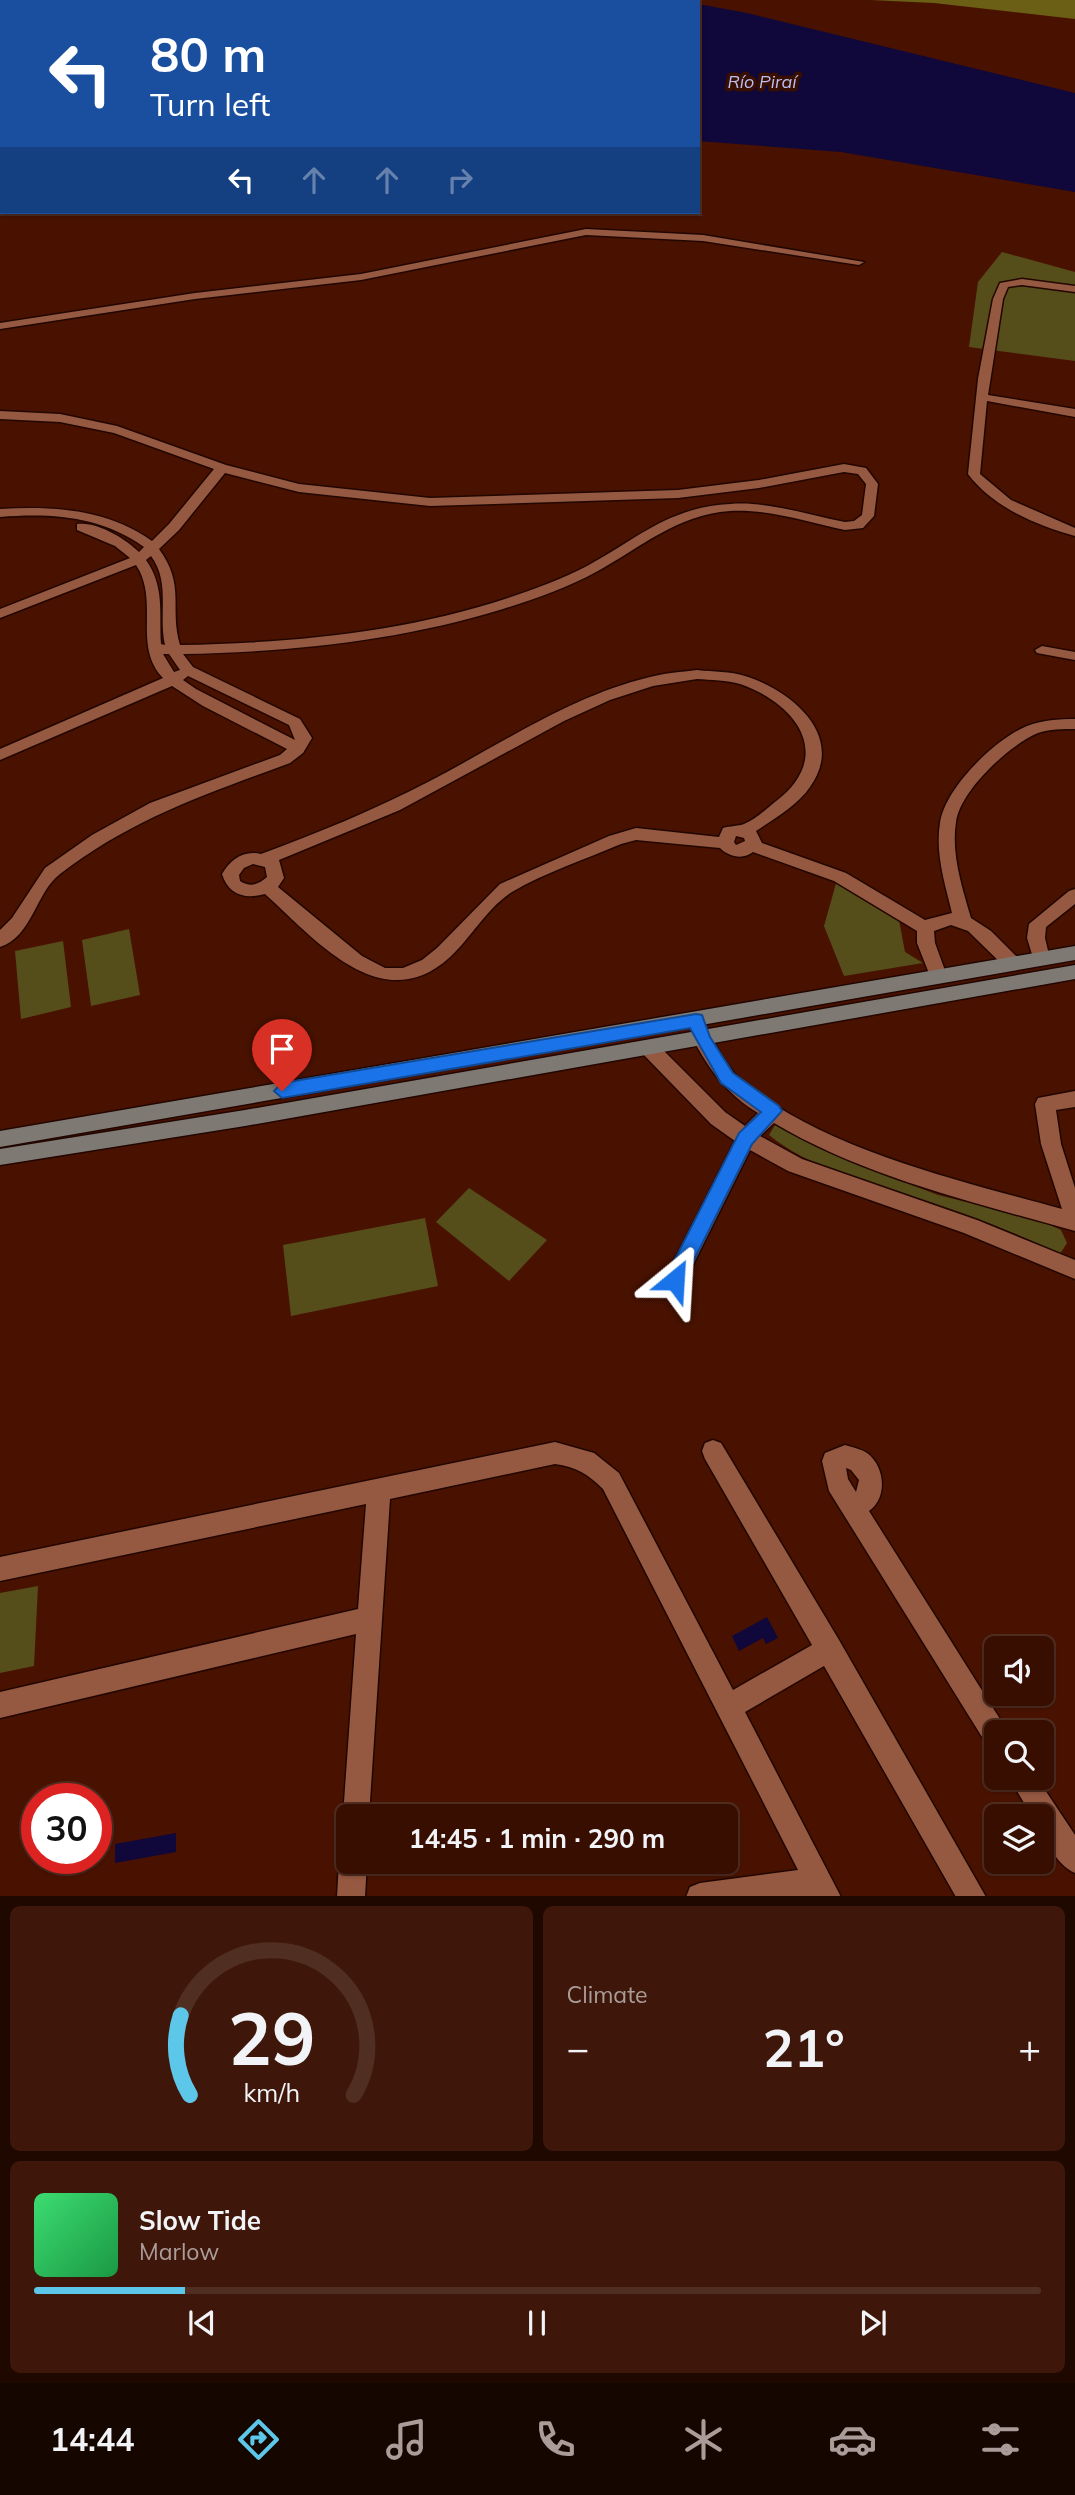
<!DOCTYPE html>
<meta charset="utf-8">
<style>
body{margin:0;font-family:Mulish,sans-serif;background:#3e170a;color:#f1f3f6;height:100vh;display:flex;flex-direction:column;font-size:26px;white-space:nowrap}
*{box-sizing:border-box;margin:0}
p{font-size:23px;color:#aa9c99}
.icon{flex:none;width:38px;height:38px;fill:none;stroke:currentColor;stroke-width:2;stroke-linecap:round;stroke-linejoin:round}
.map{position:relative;height:1896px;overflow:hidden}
.drawer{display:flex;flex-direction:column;gap:10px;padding:10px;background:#1e0800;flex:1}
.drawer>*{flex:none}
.banner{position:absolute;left:0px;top:0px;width:700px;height:214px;box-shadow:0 2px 5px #0004,0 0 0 2px #512e22;background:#1a4fa0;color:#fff;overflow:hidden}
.fabs{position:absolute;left:984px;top:1636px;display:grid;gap:14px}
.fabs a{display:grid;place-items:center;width:70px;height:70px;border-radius:10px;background:#370e00;box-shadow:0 2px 5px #0004,0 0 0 2px #512e22;font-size:35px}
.speed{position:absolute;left:21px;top:1783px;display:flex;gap:14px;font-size:35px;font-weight:700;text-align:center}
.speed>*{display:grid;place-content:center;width:91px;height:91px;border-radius:50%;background:#370e00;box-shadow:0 2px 5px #0004,0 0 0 2px #512e22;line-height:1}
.speed .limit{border:10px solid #d22;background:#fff;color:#111}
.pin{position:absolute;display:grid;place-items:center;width:60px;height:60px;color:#fff;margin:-72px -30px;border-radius:50% 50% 50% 0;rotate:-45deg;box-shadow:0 0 7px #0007}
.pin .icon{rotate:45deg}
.me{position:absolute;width:77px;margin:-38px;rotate:27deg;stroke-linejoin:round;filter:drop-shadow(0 0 5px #0008)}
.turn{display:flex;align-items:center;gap:24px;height:147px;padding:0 35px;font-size:32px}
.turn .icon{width:91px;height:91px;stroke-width:2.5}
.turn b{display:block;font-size:49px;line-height:60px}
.lanes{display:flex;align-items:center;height:66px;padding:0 35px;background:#0003;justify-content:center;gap:35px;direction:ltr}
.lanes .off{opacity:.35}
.big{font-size:52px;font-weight:700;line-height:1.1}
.drawer .tile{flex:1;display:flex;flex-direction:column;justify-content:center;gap:10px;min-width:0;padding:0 24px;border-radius:10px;background:#3e170a}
.drawer .dial{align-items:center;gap:0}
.dial svg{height:182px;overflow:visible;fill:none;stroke:#512e22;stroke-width:7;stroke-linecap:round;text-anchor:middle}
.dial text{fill:#f1f3f6;stroke:none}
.song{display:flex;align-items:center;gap:21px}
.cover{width:84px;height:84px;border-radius:10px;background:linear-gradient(135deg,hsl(140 70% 55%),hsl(140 70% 35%))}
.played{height:7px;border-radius:4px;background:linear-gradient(90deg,#5cc7e8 15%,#512e22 15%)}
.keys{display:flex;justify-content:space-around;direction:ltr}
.heat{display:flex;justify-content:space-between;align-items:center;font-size:38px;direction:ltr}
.drawer .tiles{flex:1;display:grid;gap:10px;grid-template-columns:1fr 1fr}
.tile:last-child{grid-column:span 2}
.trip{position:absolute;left:336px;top:1804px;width:402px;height:70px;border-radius:10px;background:#370e00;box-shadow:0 2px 5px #0004,0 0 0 2px #512e22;font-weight:700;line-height:70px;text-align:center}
.dock{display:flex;height:112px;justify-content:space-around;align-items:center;background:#160600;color:#aa9c99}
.dock .icon{width:49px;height:49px}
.dock .selected{color:#5cc7e8}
.dock b{font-size:32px;color:#f1f3f6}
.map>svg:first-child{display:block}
.green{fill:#564e1a}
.forest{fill:#6a5f14}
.water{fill:#10073a}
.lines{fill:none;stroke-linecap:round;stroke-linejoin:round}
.minor-casing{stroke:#220600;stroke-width:3}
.secondary-casing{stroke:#220600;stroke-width:3}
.minor{fill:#955841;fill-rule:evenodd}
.secondary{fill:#7f7973;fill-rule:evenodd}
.route{fill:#1a73e8;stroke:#114b97;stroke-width:2}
.labels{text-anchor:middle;stroke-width:7;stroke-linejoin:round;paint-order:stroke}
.far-water-label{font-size:18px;font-style:italic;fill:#babef2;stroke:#380e00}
</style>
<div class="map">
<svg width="1075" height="1897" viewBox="0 0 1075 1897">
<rect width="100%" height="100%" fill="#491200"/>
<g class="green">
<path d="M1002,252L1075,272V361L969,347L978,282Z"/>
<path d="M837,880L899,920L905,952L923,963L844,976L824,926Z"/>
<path d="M129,929L140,995L91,1006L82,940Z"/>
<path d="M63,941L71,1007L21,1019L15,951Z"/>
<path d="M775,1125L842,1158L938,1195L1039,1220L1061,1230L1067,1243L1060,1254C1010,1230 959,1211 906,1194C858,1178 808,1167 769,1135Z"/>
<path d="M469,1188L547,1240L509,1281L436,1222Z"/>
<path d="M425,1218L438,1286L291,1316L283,1245Z"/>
<path d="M38,1586L34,1666L0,1673V1593Z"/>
</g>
<g class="forest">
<path d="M108,0H381L95,2Z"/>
<path d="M870,0H1075V19L934,3Z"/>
</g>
<g class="water">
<path d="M698,4L747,13L1075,93V192L841,152L698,141Z"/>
<path d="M767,1617L778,1638L766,1644L763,1638L739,1651L732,1636Z"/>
<path d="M176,1833V1852L115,1863V1844Z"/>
</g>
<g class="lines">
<g class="minor-casing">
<g id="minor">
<path d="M586,229L703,235L864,262L859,265L703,241L586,235L361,280L195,299L0,329V323L195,293L361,274Z"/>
<path d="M1022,279L1075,286V292L1022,285L1008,287L1003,299L988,395L1075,409V417L987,401L980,474L1011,500L1075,528V536C1035,525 993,507 968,474L978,379L993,299L1000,283Z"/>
<path d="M0,411L60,414L117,426L226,465L299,484L430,498L678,490L759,480L844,464L866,468L878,484L874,516L863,528L845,530C807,522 769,509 730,511C676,515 642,547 596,572C567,588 535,599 503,609C399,641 291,652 183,654L193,667L300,719L312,738L303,753L290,763C206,794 133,818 60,874C36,892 32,937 0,947V930L12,918L45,868L92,835L150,803L280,755L287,749L203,706L172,686L0,760V749L163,678C132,646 160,601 136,565L0,618V609L130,558L115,546L77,530V524C97,521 126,539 139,552L144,547C100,516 52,513 0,517V509C54,506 107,509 152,541L169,524L214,469L114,433L60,422L0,419ZM844,472L858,474L866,484L862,515L854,521L845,522C807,515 769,501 730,504C669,507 637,539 587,566C562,579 535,589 508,598C402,633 291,643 180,645C169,607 186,586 159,549L179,530L225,473L299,492L430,506L678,498L759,488ZM151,556C171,583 158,615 165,645L161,644C159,613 165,587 146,560ZM163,654H169L180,670L174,672ZM188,676L289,725L295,740L196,689L183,680Z"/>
<path d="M1042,646L1075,652V660L1037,653L1035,650Z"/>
<path d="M697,670C713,672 731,671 745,676C790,690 847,735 810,787C797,806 775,818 756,831L762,843L846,873L925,920L952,913C945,884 935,853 940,823C945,788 995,739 1027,726C1042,720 1059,719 1075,719V729C1063,729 1049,729 1038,733C1009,745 960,791 956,822C951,854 962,887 971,918L991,931L1019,959L1022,964L1019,969H1007L968,931L951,925L934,931L935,943L947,976L944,981H932L917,943V931L834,881L753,852C743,860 729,857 720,848L636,840L621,844C586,859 544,873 512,892C487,908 471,938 449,958C381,1019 315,939 265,894C244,900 228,894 222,874C231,859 244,850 261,854C318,833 374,810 428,782C500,745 570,696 650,677C665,673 681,672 697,670ZM697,679C711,680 727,680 740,684C798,704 835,757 775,802C766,809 755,820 744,824C739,826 730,826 723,828L719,837L636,828L609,836L500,884L437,948L422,960L403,968H385L362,956L278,887L284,878L279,860L400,810L564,721L610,700L653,686ZM736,836L744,838L745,841L736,845L734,842ZM253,864L265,867L267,877C259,884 251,888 240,881L239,875L244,868Z"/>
<path d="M1075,889V904L1046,927L1045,938L1050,959L1047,964H1035L1027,938L1029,924L1069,891Z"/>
<path d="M702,1032L709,1034C717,1047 724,1063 735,1074C811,1147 961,1181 1062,1209L1041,1144L1035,1104L1038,1098L1075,1091V1107L1056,1110L1061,1144L1075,1188V1231C973,1202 865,1177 774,1123L760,1136L802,1159L977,1220L1075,1260V1279L964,1233L788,1171L750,1150L682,1287L675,1290L668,1287L664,1280L668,1273L735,1141L711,1124L641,1052L639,1047L641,1042H655L725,1112L745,1126L758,1113C728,1095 709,1070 693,1039L695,1034Z"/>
<path d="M713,1440L721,1443L839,1640L986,1897H956L824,1666L745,1712L841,1897H686L690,1887L700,1883L798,1870L603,1489C588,1474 576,1467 555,1464L390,1499L369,1816H348V1826L343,1816L356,1634L0,1718V1692L358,1609L366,1504L0,1581V1557L555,1442L594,1453L619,1473L733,1690L812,1645L705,1459L702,1451L705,1443Z"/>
<path d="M845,1445C851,1447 861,1449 867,1453C885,1466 888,1498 869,1511L1005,1727L1008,1732H996V1749L987,1745L829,1491L822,1461L825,1453ZM846,1468L851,1470L859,1480L856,1492L848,1479Z"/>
<path d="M1009,1778H1037L1075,1835V1873C1056,1865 1041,1836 1041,1816H1032Z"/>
<path d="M348,1850V1862H367L365,1897H337L339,1862L343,1852Z"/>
</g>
</g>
<g class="secondary-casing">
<g id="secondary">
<path d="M1075,946V960L0,1147V1131Z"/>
<path d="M1075,965V979L245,1126L0,1165V1149L245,1110Z"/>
</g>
</g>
<use href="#minor" class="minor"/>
<use href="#secondary" class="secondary"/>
</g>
<path class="route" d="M696,1014L702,1015L710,1037L733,1073L779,1106L782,1111L752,1144L681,1286L675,1288L668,1286L665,1280L668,1273L739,1133L761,1112L721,1083L690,1028L282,1098L274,1091L282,1083Z"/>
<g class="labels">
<g class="far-water-label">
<text x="762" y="88">Río Piraí</text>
</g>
</g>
</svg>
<div class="fabs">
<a><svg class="icon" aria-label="sound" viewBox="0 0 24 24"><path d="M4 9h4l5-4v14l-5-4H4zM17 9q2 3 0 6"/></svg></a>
<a><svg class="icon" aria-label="search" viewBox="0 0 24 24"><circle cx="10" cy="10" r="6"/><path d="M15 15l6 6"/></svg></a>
<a><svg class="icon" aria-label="layers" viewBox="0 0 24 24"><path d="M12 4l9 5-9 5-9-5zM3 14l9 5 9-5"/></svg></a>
</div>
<div class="speed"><div class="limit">30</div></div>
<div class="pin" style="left:282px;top:1091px;background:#d93025"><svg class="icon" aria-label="arrive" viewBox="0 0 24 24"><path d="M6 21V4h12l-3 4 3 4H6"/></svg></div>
<svg class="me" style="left:675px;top:1280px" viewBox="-20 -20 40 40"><path d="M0-17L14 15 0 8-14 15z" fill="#1a73e8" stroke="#fff" stroke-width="4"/></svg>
<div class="trip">14:45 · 1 min · 290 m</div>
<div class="banner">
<div class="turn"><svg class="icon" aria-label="left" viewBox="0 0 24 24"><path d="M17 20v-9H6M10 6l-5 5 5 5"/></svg><div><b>80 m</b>Turn left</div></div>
<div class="lanes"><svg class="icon" aria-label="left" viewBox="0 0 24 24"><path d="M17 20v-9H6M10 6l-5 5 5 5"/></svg><svg class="icon off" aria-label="ahead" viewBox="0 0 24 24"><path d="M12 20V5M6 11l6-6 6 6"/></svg><svg class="icon off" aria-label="ahead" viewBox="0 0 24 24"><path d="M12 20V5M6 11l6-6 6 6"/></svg><svg class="icon off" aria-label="right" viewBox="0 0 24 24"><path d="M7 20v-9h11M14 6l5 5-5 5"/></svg></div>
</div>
</div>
<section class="drawer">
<div class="tiles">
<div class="tile dial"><svg viewBox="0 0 100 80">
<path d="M14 69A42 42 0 1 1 86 69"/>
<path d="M14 69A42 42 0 0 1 10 34" stroke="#5cc7e8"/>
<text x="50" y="56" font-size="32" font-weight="700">29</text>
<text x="50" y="72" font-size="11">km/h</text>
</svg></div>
<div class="tile"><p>Climate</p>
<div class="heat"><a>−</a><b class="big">21°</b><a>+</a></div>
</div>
<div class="tile">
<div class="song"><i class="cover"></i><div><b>Slow Tide</b><p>Marlow</p></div></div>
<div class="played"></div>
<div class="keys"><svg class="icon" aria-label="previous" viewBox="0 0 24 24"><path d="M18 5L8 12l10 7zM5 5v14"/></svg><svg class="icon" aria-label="pause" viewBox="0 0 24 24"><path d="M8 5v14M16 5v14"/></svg><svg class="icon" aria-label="next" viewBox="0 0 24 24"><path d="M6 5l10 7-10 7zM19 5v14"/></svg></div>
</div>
</div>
</section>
<nav class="dock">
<b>14:44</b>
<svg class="icon selected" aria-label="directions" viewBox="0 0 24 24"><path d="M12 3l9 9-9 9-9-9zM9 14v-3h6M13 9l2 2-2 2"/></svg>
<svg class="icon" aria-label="music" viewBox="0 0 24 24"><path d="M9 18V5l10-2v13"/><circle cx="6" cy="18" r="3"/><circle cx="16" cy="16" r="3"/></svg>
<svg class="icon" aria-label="phone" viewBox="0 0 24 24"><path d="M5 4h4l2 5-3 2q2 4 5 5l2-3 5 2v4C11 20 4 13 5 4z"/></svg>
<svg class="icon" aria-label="climate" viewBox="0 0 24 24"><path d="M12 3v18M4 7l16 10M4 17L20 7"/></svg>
<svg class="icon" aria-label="car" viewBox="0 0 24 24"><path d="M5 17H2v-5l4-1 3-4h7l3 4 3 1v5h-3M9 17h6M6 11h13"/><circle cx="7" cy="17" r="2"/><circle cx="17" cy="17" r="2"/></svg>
<svg class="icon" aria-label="filters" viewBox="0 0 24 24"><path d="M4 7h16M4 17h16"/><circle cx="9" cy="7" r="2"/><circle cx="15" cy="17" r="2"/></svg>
</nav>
